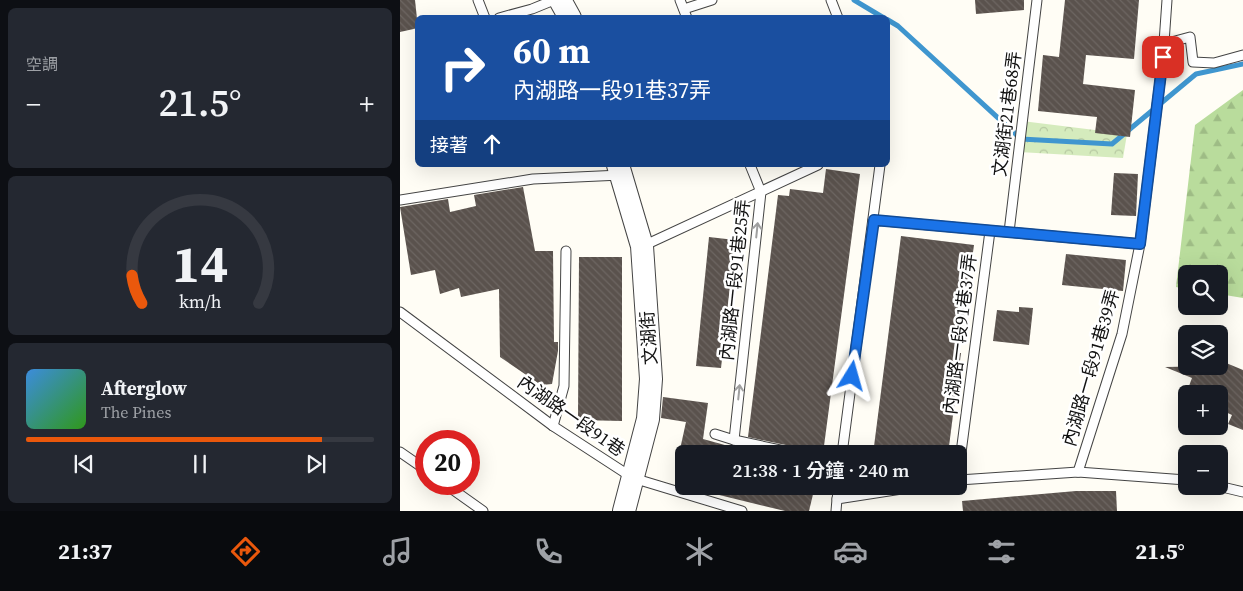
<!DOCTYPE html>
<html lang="zh-TW">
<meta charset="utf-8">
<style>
body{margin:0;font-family:"Source Serif 4","Noto Sans TC",serif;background:#242831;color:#f1f3f6;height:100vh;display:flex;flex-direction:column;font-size:19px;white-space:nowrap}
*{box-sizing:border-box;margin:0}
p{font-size:16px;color:#9ea1a6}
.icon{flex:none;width:28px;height:28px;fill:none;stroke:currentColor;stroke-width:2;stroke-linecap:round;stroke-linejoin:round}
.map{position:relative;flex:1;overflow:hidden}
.panel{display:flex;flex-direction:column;gap:8px;padding:8px;background:#0d0f14;width:400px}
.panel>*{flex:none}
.hud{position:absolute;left:15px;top:15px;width:475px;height:152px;border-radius:8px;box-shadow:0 5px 20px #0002;background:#1a4fa0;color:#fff;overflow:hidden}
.tools{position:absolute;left:778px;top:265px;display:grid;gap:10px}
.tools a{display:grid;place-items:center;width:50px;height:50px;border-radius:8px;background:#171b24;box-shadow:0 5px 20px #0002;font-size:25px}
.speed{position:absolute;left:15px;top:430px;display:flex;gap:10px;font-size:25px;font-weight:700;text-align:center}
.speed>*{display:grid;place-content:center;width:65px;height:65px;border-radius:50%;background:#171b24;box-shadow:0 5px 20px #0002;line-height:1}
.speed .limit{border:8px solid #d22;background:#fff;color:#111}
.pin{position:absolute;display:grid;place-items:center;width:42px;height:42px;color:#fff;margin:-21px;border-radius:10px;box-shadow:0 2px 8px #0006}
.me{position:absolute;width:55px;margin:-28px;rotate:8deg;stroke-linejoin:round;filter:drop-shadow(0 0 4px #0008)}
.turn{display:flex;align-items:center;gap:18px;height:105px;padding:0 15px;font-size:22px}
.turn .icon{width:65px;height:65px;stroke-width:2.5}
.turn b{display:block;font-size:35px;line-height:42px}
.then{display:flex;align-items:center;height:48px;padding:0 15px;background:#0003;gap:10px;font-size:19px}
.big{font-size:38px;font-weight:600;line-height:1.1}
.panel .tile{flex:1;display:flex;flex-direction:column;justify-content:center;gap:8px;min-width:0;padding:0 18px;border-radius:8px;background:#242831}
.panel .dial{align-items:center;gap:0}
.dial svg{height:130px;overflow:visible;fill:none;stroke:#363941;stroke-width:7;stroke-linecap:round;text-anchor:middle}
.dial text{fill:#f1f3f6;stroke:none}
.song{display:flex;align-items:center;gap:15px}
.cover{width:60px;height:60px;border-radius:8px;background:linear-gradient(135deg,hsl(210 70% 55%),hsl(110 70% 35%))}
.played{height:5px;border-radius:2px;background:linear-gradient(90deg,#ea580c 85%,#363941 85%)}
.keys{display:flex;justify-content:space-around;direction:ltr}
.heat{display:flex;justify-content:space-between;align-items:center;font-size:28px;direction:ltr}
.trip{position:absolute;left:275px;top:445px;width:292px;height:50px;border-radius:8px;background:#171b24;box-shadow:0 5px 20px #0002;font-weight:600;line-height:50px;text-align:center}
.dock{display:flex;height:80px;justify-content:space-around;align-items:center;background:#090b0e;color:#9ea1a6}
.dock .icon{width:35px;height:35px}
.dock .current{color:#ea580c}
.dock b{font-size:22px;color:#f1f3f6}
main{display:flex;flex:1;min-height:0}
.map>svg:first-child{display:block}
.forest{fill:url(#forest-firs)}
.park{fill:url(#park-crowns)}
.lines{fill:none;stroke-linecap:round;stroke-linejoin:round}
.stream{stroke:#3f96cf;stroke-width:5}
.building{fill:url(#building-back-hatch)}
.service-casing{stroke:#444;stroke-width:11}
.tertiary-casing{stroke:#444;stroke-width:24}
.service{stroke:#fff;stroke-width:9}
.tertiary{stroke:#fff;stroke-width:22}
.oneway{stroke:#a0a0a0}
.route-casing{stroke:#114b97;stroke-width:12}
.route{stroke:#1a73e8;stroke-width:9}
.labels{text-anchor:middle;stroke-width:5;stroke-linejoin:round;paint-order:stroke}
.street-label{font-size:18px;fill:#111;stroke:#fff}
</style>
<main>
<section class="panel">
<div class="tile"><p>空調</p>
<div class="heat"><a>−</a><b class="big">21.5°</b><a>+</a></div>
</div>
<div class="tile dial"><svg viewBox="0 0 100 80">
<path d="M14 69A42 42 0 1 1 86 69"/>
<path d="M14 69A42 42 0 0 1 8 52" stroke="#ea580c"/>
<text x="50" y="56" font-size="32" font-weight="700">14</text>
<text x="50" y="72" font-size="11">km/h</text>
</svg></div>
<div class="tile">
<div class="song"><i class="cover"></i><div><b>Afterglow</b><p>The Pines</p></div></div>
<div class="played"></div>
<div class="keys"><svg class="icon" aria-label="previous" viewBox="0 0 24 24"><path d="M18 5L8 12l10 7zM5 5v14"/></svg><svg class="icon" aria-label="pause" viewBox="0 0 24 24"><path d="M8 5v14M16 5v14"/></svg><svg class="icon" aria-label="next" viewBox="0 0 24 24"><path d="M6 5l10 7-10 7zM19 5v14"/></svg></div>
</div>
</section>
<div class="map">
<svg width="843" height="511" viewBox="0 0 843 511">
<defs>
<pattern id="forest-firs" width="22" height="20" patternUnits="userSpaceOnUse" patternTransform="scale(1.25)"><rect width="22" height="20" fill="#b9dc9c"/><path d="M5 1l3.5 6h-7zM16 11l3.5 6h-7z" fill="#9ebc85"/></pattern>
<pattern id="park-crowns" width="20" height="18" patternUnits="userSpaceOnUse" patternTransform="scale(1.25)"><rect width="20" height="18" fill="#d5ebbd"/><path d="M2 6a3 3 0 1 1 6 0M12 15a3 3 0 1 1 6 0" fill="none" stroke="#b6c8a1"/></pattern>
<pattern id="building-back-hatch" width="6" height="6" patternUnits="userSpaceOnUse" patternTransform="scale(1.25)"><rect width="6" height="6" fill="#5a524d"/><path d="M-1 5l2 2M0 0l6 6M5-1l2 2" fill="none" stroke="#6d6662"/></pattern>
</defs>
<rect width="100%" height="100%" fill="#fffdf5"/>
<path class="forest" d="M843,90V298L819,294V274H786V289L776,287L795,125Z"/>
<path class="park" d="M622,121L727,134L723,158L619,152Z"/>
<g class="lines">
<g class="stream">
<path d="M454,0L484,18"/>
<path d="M488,20L498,26L621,139L712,144L796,74L843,64"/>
</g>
</g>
<g class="building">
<path d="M0,0H15L18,28L0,32Z"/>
<path d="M575,0H624V10L576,14Z"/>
<path d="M665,0H739L734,59L686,55L683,84L735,90L730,137L695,133L697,117L638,111L643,55L659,57Z"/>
<path d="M426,169L460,174L424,446L417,445L416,454H405L404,450L400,448L348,437L378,195L389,196L390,189L423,193Z"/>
<path d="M714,173L738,174L736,216L711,215Z"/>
<path d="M123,187L135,251H153L154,342H158V351L152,384L141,385L100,357L99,289L61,297L59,288L40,294L35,270L11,275L0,207L48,199L50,212L76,206L74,195Z"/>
<path d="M501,236L574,245L559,353H561L548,454H473Z"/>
<path d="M309,237L335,240L321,368L296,366Z"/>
<path d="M666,254L726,260L723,291L662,285Z"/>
<path d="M179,257H222V421L178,420Z"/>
<path d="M619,307L633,308L629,345L593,341L597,310L619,312Z"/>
<path d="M819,360L843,370V430L828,424L832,415L819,409V394H786L792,378L765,367L819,366Z"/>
<path d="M263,397L308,403L303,439L343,450V454H279L286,422L261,418Z"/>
<path d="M346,449L368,454H346Z"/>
<path d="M303,486H415L409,511H385L303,491Z"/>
<path d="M716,491L717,511H563L562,501L676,491Z"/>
</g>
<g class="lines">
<g class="service-casing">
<g id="service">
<path d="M78,0L85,18"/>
<path d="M280,0L287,18"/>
<path d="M431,0L438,18"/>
<path d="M284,9L312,0"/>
<path d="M99,18L132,9L154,0"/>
<path d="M764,44L790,37L793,62L814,63L843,55"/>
<path d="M0,200L133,179L221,175"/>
<path d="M473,220L740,244"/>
<path d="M609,232L637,0"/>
<path d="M243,246L418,165"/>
<path d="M0,312L153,426L233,478L342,511"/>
<path d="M153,426L164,386L166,251"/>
<path d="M315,434L334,440L399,454"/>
<path d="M334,440L361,192L350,165"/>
<path d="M0,452L26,470"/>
<path d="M442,454L480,165"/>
<path d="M559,468L590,231"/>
<path d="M678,472L722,334L740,244L763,57L767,0"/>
<path d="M559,480L678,472L786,480"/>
<path d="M45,484L83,511"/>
<path d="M818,486L843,492"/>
<path d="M437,499L439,486"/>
<path d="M436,511L437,499L521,486"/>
</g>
</g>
<g class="tertiary-casing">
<g id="tertiary">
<path d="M160,0L170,18"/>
<path d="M218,165L242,246L251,379L248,419L224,511"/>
</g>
</g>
<use href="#service" class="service"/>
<use href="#tertiary" class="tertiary"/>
</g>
<defs><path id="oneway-shaft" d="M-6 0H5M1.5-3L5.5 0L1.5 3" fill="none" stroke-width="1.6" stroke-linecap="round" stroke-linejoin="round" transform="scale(1.25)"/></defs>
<g class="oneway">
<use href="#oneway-shaft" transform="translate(357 230) rotate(-84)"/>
<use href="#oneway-shaft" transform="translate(339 392) rotate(-84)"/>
</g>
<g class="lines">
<g class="route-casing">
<path id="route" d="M452,376L474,220L740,244L763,57"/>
</g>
<use href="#route" class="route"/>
</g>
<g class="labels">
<g class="street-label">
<text transform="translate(607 114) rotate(-83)" y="6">文湖街21巷68弄</text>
<text transform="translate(335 280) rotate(-84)" y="6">內湖路一段91巷25弄</text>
<text transform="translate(560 334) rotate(-83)" y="6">內湖路一段91巷37弄</text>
<text transform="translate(249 338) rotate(-94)" y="6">文湖街</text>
<text transform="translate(691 368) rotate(-74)" y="6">內湖路一段91巷39弄</text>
<text transform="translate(171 416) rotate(35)" y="6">內湖路一段91巷</text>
</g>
</g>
</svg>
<div class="tools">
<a><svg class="icon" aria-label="search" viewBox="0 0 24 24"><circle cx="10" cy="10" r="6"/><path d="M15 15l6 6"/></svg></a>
<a><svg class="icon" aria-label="layers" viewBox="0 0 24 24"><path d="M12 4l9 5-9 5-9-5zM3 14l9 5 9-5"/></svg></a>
<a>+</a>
<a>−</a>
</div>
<div class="speed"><div class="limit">20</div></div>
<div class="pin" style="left:763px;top:57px;background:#d93025"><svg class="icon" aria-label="arrive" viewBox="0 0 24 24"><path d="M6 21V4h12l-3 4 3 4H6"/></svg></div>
<svg class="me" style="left:452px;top:376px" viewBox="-20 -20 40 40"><path d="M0-17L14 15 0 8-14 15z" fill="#1a73e8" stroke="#fff" stroke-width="4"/></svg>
<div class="trip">21:38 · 1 分鐘 · 240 m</div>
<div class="hud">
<div class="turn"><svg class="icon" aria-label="right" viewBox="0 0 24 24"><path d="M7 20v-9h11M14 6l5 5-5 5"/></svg><div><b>60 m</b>內湖路一段91巷37弄</div></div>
<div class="then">接著<svg class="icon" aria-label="ahead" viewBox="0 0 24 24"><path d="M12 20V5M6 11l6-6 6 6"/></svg></div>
</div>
</div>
</main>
<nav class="dock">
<b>21:37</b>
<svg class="icon current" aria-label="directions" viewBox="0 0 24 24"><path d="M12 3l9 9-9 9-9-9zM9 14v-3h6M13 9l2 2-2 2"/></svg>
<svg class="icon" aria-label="music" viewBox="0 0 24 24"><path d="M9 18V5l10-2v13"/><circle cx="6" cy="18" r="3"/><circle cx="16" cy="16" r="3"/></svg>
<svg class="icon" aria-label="phone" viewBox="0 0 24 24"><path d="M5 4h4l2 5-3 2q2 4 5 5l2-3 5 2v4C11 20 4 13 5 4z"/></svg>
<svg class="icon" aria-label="climate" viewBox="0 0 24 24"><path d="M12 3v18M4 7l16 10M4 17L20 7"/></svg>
<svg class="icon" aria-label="car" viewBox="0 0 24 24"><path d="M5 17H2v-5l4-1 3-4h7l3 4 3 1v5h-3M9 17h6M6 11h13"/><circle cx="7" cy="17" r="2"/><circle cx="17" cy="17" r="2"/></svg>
<svg class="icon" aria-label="filters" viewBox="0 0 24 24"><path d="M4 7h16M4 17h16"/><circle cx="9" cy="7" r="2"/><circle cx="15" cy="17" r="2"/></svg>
<b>21.5°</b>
</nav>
